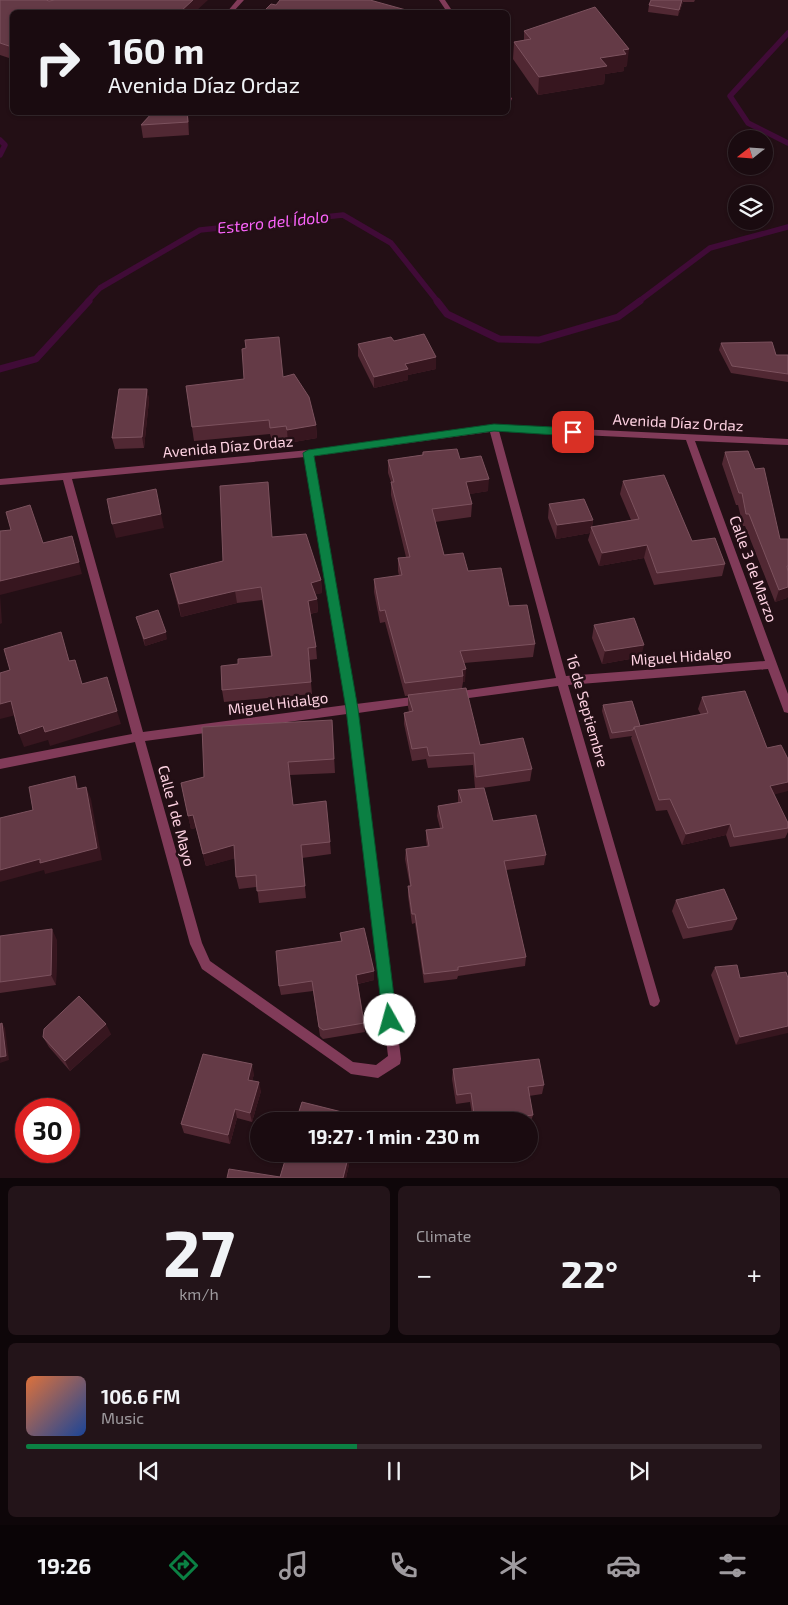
<!DOCTYPE html>
<meta charset="utf-8">
<style>
body{margin:0;font-family:"Exo 2",sans-serif;background:#231419;color:#f1f3f6;height:100vh;display:flex;flex-direction:column;font-size:19px;white-space:nowrap}
*{box-sizing:border-box;margin:0}
p{font-size:16px;color:#9f9b9f}
.icon{flex:none;width:28px;height:28px;fill:none;stroke:currentColor;stroke-width:2;stroke-linecap:round;stroke-linejoin:round}
.map{position:relative;height:1178px;overflow:hidden}
.sheet{display:flex;flex-direction:column;gap:8px;padding:8px;background:#0e0609;flex:1}
.sheet>*{flex:none}
.hud{position:absolute;left:10px;top:10px;width:500px;height:105px;border-radius:8px;box-shadow:0 1px 4px #0004,0 0 0 1px #382b30;background:#1a0b10;color:#f1f3f6;overflow:hidden}
.needle{width:32px;rotate:253deg}
.tools{position:absolute;left:728px;top:130px;display:grid;gap:10px}
.tools a{display:grid;place-items:center;width:45px;height:45px;border-radius:50%;background:#1a0b10;box-shadow:0 1px 4px #0004,0 0 0 1px #382b30;font-size:25px}
.speed{position:absolute;left:15px;top:1098px;display:flex;gap:10px;font-size:25px;font-weight:700;text-align:center}
.speed>*{display:grid;place-content:center;width:65px;height:65px;border-radius:50%;background:#1a0b10;box-shadow:0 1px 4px #0004,0 0 0 1px #382b30;line-height:1}
.speed .limit{border:8px solid #d22;background:#fff;color:#111}
.pin{position:absolute;display:grid;place-items:center;width:42px;height:42px;color:#fff;margin:-21px;border-radius:10px;box-shadow:0 2px 8px #0006}
.me{position:absolute;width:55px;margin:-28px;rotate:353deg;stroke-linejoin:round;filter:drop-shadow(0 0 4px #0008)}
.turn{display:flex;align-items:center;gap:18px;height:105px;padding:0 15px;font-size:22px}
.turn .icon{width:65px;height:65px;stroke-width:2.5}
.turn b{display:block;font-size:35px;line-height:42px}
.big{font-size:38px;font-weight:700;line-height:1.1}
.sheet .widget{flex:1;display:flex;flex-direction:column;justify-content:center;gap:8px;min-width:0;padding:0 18px;border-radius:8px;background:#231419}
.sheet .dial{align-items:center;gap:0}
.dial b{font-size:65px;line-height:1}
.song{display:flex;align-items:center;gap:15px}
.cover{width:60px;height:60px;border-radius:8px;background:linear-gradient(135deg,hsl(20 70% 55%),hsl(220 70% 35%))}
.played{height:5px;border-radius:2px;background:linear-gradient(90deg,#0b8043 45%,#382b30 45%)}
.keys{display:flex;justify-content:space-around;direction:ltr}
.heat{display:flex;justify-content:space-between;align-items:center;font-size:28px;direction:ltr}
.sheet .tiles{flex:1;display:grid;gap:8px;grid-template-columns:1fr 1fr}
.widget:last-child{grid-column:span 2}
.trip{position:absolute;left:250px;top:1112px;width:288px;height:50px;border-radius:25px;background:#1a0b10;box-shadow:0 1px 4px #0004,0 0 0 1px #382b30;font-weight:700;line-height:50px;text-align:center}
.menu{display:flex;height:80px;justify-content:space-around;align-items:center;background:#0a0406;color:#9f9b9f}
.menu .icon{width:35px;height:35px}
.menu .current{color:#0b8043}
.menu b{font-size:22px;color:#f1f3f6}
.map>svg:first-child{display:block}
.lines{fill:none;stroke-linecap:round;stroke-linejoin:round}
.stream-far1{stroke:#400b37;stroke-width:5.5}
.stream{stroke:#400b37;stroke-width:7}
.street{fill:#813b59;fill-rule:evenodd}
.wall{fill:#512833}
.shaded-wall{fill:#37161f}
.building{fill:#643a46;stroke:#7c525e}
.route{fill:#0b8043;stroke:#07532c}
.labels{text-anchor:middle;stroke-width:5;stroke-linejoin:round;paint-order:stroke}
.street-label{font-size:15px;fill:#fed2e2;stroke:#230f15}
.water-label{font-size:16px;font-style:italic;fill:#fb63fb;stroke:#230f15}
</style>
<div class="map">
<svg width="788" height="1178" viewBox="0 0 788 1178">
<rect width="100%" height="100%" fill="#230f15"/>
<g class="lines">
<g class="stream-far1">
<path d="M788,33L730,96L748,123L788,143"/>
<path d="M0,140L5,145L0,155"/>
<path d="M87,302L100,288L200,230L343,215L391,243L438,302"/>
<path d="M638,302L710,248L788,227"/>
</g>
<g class="stream">
<path d="M437,301L447,314L499,339L539,340L618,317L640,301"/>
<path d="M0,369L36,359L89,301"/>
</g>
<g class="street">
<path d="M237,0H244L233,12H227Z"/>
<path d="M439,0H445L453,12H447Z"/>
<path d="M508,96L512,98L511,101H508Z"/>
<path d="M494,425L788,439V445L695,441L788,694V713L784,712L783,709L768,669L568,685L660,1001L658,1005L654,1007L650,1005L558,686L454,700L450,699L449,696L450,693L454,692L556,678L490,432L314,456L356,704L420,696L424,697L425,700L424,703L420,704L358,713L401,1059L400,1064L378,1078L351,1074L202,969L190,944L135,742L0,769V759L132,734L63,480L0,485V479L309,450ZM499,431L686,440L765,661L566,676ZM305,457L346,705L143,732L72,479ZM347,714L388,1056L376,1065L353,1062L210,961L202,943L145,741Z"/>
</g>
</g>
<g class="wall">
<path d="M0,0H208L12,12V59L0,55Z"/>
<path d="M651,0H695L694,2H683L678,16L648,12L649,5Z"/>
<path d="M524,31L627,66L624,67V71L605,74L604,84L538,95L513,59L514,42L524,40Z"/>
<path d="M153,112H188L189,135L143,138L141,125Z"/>
<path d="M394,341L436,357V369L408,375V380L374,388L358,356V344Z"/>
<path d="M721,343L776,355H788V382L731,373L719,350Z"/>
<path d="M283,377L316,425L317,438L288,443L287,439L272,441L270,434L194,441L186,386Z"/>
<path d="M147,389L149,400L144,448L115,449L112,438Z"/>
<path d="M423,452L460,459L488,491L469,494L472,504L471,517L435,522L444,555L468,571L509,606L535,644L533,657L464,663L465,682H463L462,688L405,696L385,622L380,623L374,592V579L399,576L398,571V558L406,557L391,495V482L388,473V460L422,455Z"/>
<path d="M725,452L780,539H788V596L787,598L775,602L745,526H743L738,505H736L722,464Z"/>
<path d="M623,481L692,541L725,564L722,576L654,585L644,558L599,566L588,540L590,533L556,539L548,518L549,504L593,520L592,527L631,520L620,494Z"/>
<path d="M273,537L321,580L322,593L315,594L317,599L318,612L310,614L316,647L317,659L309,660L312,694L224,702L222,690L238,664L271,656L262,600L237,603L181,617L173,587L170,574L223,561Z"/>
<path d="M136,617L167,639L145,646Z"/>
<path d="M594,625L641,657L602,664L592,638Z"/>
<path d="M408,695L480,745L532,769L530,781L482,788L493,821L546,855L544,865L506,870L526,957L525,966L458,976L457,979L424,983L415,923L412,924L408,896V886H410L405,859L406,849L427,846L426,840V830L440,828L437,816L438,806L458,803V790L475,788L473,765L428,768L426,759L412,761L404,724V713L409,712L408,707Z"/>
<path d="M702,697L774,795L788,823V832L785,838L730,847L726,835L682,845L667,810L656,811L631,738L632,736L610,739L602,711L603,705L640,726L701,715L698,709Z"/>
<path d="M332,720L335,773L290,775L293,805L330,842L331,854L302,858L306,898L259,903L257,887L239,889L236,877L235,858L206,866L196,828L191,829L181,783L204,777Z"/>
<path d="M676,900L737,919L732,930L683,939L672,911Z"/>
<path d="M340,933L374,971V980L358,984L364,1023L365,1032L323,1039L320,1036L313,991L281,995L279,986L341,942Z"/>
<path d="M0,936L57,940L56,985L0,993Z"/>
<path d="M715,967L740,978H788L736,1045L711,975Z"/>
<path d="M111,1034L70,1071L49,1047L43,1037Z"/>
<path d="M453,1069L544,1085L542,1094L529,1096L533,1115L530,1124H529V1121H473L470,1102L456,1104L452,1079Z"/>
<path d="M254,1074L252,1081L261,1091L252,1122L237,1118L230,1144L184,1133L181,1124Z"/>
<path d="M287,1154H359L358,1156L351,1155L346,1178H227L280,1177Z"/>
</g>
<g class="shaded-wall">
<path d="M193,0H208L195,12H180Z"/>
<path d="M682,0H683V2L678,16L679,10Z"/>
<path d="M629,49L627,66L624,67V71L605,74L604,84L538,95L539,77L600,58L623,50Z"/>
<path d="M187,112H188L189,135L188,122Z"/>
<path d="M436,357V369L408,375V380L374,388V377L405,364Z"/>
<path d="M147,389L149,400L144,448L142,437Z"/>
<path d="M316,425L317,438L288,443L287,430Z"/>
<path d="M489,479L488,491L465,495L466,482Z"/>
<path d="M161,514L164,528L116,538L112,524Z"/>
<path d="M593,520L590,533L556,539L557,525Z"/>
<path d="M72,536L82,574L0,595L2,623L0,624V581Z"/>
<path d="M647,545L644,558L599,566L602,553Z"/>
<path d="M321,580L322,593L312,595L311,583Z"/>
<path d="M788,587V596L787,598L775,602L779,590Z"/>
<path d="M235,591L237,603L181,617L179,604Z"/>
<path d="M317,599L318,612L309,614L308,601Z"/>
<path d="M166,632L167,639L145,646L144,639Z"/>
<path d="M644,645L641,657L602,664L605,651Z"/>
<path d="M466,669L465,682H463V676L462,670Z"/>
<path d="M11,701L16,715L0,719V704Z"/>
<path d="M117,711L121,724L50,746L48,740L24,747L19,734L43,726Z"/>
<path d="M75,776L79,788L81,801L77,789Z"/>
<path d="M788,782V791L765,797L770,786Z"/>
<path d="M86,787L91,799L102,860L45,874L44,870L0,882V870Z"/>
<path d="M193,815L196,828L191,829L188,816Z"/>
<path d="M730,824L726,835L682,845L686,834Z"/>
<path d="M234,845L237,858L206,866L203,854Z"/>
<path d="M52,929L57,940L56,985L51,975Z"/>
<path d="M374,971V980L357,984L356,975Z"/>
<path d="M2,1023L5,1028L9,1060L0,1063Z"/>
<path d="M106,1024L111,1034L70,1071L65,1061Z"/>
<path d="M788,1026V1033L736,1045L740,1037Z"/>
<path d="M252,1064L254,1074L250,1089L248,1080Z"/>
<path d="M259,1082L261,1091L252,1122L250,1113Z"/>
<path d="M235,1109L237,1118L230,1144L228,1135Z"/>
<path d="M349,1154H351V1155L346,1178H343Z"/>
</g>
<g class="building">
<path d="M0,0H46L49,1L55,0H193L180,12H12V47L0,43Z"/>
<path d="M280,0H370L406,10L404,12H263L271,4L276,5Z"/>
<path d="M651,0H682L679,10L649,5Z"/>
<path d="M595,7L629,49L623,50L626,54L600,58L607,66L539,77L514,42L531,39L524,31Z"/>
<path d="M153,112H187L188,122L141,125Z"/>
<path d="M424,334L436,357L405,364L408,369L374,377L358,344L391,337L394,341Z"/>
<path d="M279,337L283,377L294,374L309,397L316,425L287,430L286,426L270,428L269,420L192,427L186,386L244,379L242,349L246,348L245,340Z"/>
<path d="M772,342L776,355H788V374L732,366L721,343Z"/>
<path d="M119,389H147L142,437L112,438Z"/>
<path d="M457,449L460,459L481,456L489,479L466,482L472,504L432,509L444,555L463,553L468,571L501,568L509,606L527,605L535,644L460,651L466,669L462,670L463,676L405,683L385,610L380,611L374,579L402,575L398,558L410,557L391,482H394L388,460L423,455V452Z"/>
<path d="M748,451L755,469L764,468L780,539H788V566H787L788,572V587L779,590L749,514H746L742,493H739L725,452Z"/>
<path d="M664,475L692,541L715,538L725,564L657,573L647,545L602,553L591,527L639,519L623,481Z"/>
<path d="M268,482L272,537L306,534L321,580L311,583L317,599L308,601L316,647L308,648L311,682L222,690L221,666L238,664V659L272,656L261,587L235,591L179,604L170,574L223,561L220,486Z"/>
<path d="M156,489L161,514L112,524L107,499Z"/>
<path d="M584,499L593,520L557,525L549,504Z"/>
<path d="M30,505L43,543L72,536L79,562L0,581V531L11,530L6,512Z"/>
<path d="M158,610L166,632L144,639L136,617Z"/>
<path d="M634,618L644,645L605,651L594,625Z"/>
<path d="M61,632L69,661L75,660L82,684L107,677L117,711L45,732L43,726L19,734L11,701L0,704V673L10,670L4,649Z"/>
<path d="M466,688L480,745L523,738L532,769L476,777L474,753L429,756L427,747L412,749L404,713L413,711L408,695Z"/>
<path d="M745,691L767,748L781,745L788,759V782L770,786L788,823V828L734,837L730,824L686,834L670,799L659,800L634,727L708,713L702,697Z"/>
<path d="M632,701L640,726L634,727L633,730L612,733L603,705Z"/>
<path d="M332,720L334,759L288,762L293,805L326,801L330,842L301,845L305,886L257,891L256,875L236,877L234,845L203,854L193,815L188,816L181,783L204,777L202,727Z"/>
<path d="M75,776L77,789L86,787L97,848L40,863V859L0,870V818L33,810L29,787Z"/>
<path d="M484,788L493,821L536,815L546,855L504,861L526,957L458,967V970L424,974L415,914H412L408,886H411L406,849L429,846L426,830L443,828L438,806L462,802L458,790Z"/>
<path d="M724,889L737,919L688,928L676,900Z"/>
<path d="M364,928L374,971L356,975L364,1023L323,1030L319,1027L312,981L279,986L276,951L342,941L340,933Z"/>
<path d="M52,929L51,975L0,982V936Z"/>
<path d="M737,965L740,978L786,972L788,978V1026L740,1037L715,967Z"/>
<path d="M79,996L106,1024L65,1061L43,1037L44,1029Z"/>
<path d="M2,1023L6,1056L0,1057V1024Z"/>
<path d="M203,1054L252,1064L248,1080L259,1082L250,1113L235,1109L228,1135L181,1124Z"/>
<path d="M539,1059L544,1085L528,1087L533,1115L483,1121H475L471,1093L457,1095L453,1069Z"/>
<path d="M302,1102L366,1118L365,1121H296Z"/>
<path d="M287,1154H349L343,1178H227L229,1169L280,1177Z"/>
</g>
<path class="route" d="M494,424L573,428L578,432L573,436L494,431L314,456L358,709L397,1020L395,1025L390,1027L385,1025L383,1020L346,709L303,453L308,450Z"/>
<g class="labels">
<g class="street-label">
<text transform="translate(678 423) rotate(3)" y="5">Avenida Díaz Ordaz</text>
<text transform="translate(228 447) rotate(-5)" y="5">Avenida Díaz Ordaz</text>
<text transform="translate(753 569) rotate(70)" y="5">Calle 3 de Marzo</text>
<text transform="translate(681 657) rotate(-4)" y="5">Miguel Hidalgo</text>
<text transform="translate(278 704) rotate(-7)" y="5">Miguel Hidalgo</text>
<text transform="translate(587 711) rotate(74)" y="5">16 de Septiembre</text>
<text transform="translate(176 816) rotate(75)" y="5">Calle 1 de Mayo</text>
</g>
<g class="water-label">
<text transform="translate(273 222) rotate(-6)" y="6">Estero del Ídolo</text>
</g>
</g>
</svg>
<div class="tools">
<a><svg class="needle" viewBox="-14 -14 28 28"><path d="M0-13l5 13h-10z" fill="#e53935"/><path d="M0 13l5-13h-10z" fill="#9f9b9f"/></svg></a>
<a><svg class="icon" aria-label="layers" viewBox="0 0 24 24"><path d="M12 4l9 5-9 5-9-5zM3 14l9 5 9-5"/></svg></a>
</div>
<div class="speed"><div class="limit">30</div></div>
<div class="pin" style="left:573px;top:432px;background:#d93025"><svg class="icon" aria-label="arrive" viewBox="0 0 24 24"><path d="M6 21V4h12l-3 4 3 4H6"/></svg></div>
<svg class="me" style="left:390px;top:1020px" viewBox="-20 -20 40 40"><circle r="19" fill="#fff"/><path d="M0-13L10 11 0 6-10 11z" fill="#0b8043"/></svg>
<div class="trip">19:27 · 1 min · 230 m</div>
<div class="hud">
<div class="turn"><svg class="icon" aria-label="right" viewBox="0 0 24 24"><path d="M7 20v-9h11M14 6l5 5-5 5"/></svg><div><b>160 m</b>Avenida Díaz Ordaz</div></div>
</div>
</div>
<section class="sheet">
<div class="tiles">
<div class="widget dial"><b>27</b><p>km/h</p></div>
<div class="widget"><p>Climate</p>
<div class="heat"><a>−</a><b class="big">22°</b><a>+</a></div>
</div>
<div class="widget">
<div class="song"><i class="cover"></i><div><b>106.6 FM</b><p>Music</p></div></div>
<div class="played"></div>
<div class="keys"><svg class="icon" aria-label="previous" viewBox="0 0 24 24"><path d="M18 5L8 12l10 7zM5 5v14"/></svg><svg class="icon" aria-label="pause" viewBox="0 0 24 24"><path d="M8 5v14M16 5v14"/></svg><svg class="icon" aria-label="next" viewBox="0 0 24 24"><path d="M6 5l10 7-10 7zM19 5v14"/></svg></div>
</div>
</div>
</section>
<nav class="menu">
<b>19:26</b>
<svg class="icon current" aria-label="directions" viewBox="0 0 24 24"><path d="M12 3l9 9-9 9-9-9zM9 14v-3h6M13 9l2 2-2 2"/></svg>
<svg class="icon" aria-label="music" viewBox="0 0 24 24"><path d="M9 18V5l10-2v13"/><circle cx="6" cy="18" r="3"/><circle cx="16" cy="16" r="3"/></svg>
<svg class="icon" aria-label="phone" viewBox="0 0 24 24"><path d="M5 4h4l2 5-3 2q2 4 5 5l2-3 5 2v4C11 20 4 13 5 4z"/></svg>
<svg class="icon" aria-label="climate" viewBox="0 0 24 24"><path d="M12 3v18M4 7l16 10M4 17L20 7"/></svg>
<svg class="icon" aria-label="car" viewBox="0 0 24 24"><path d="M5 17H2v-5l4-1 3-4h7l3 4 3 1v5h-3M9 17h6M6 11h13"/><circle cx="7" cy="17" r="2"/><circle cx="17" cy="17" r="2"/></svg>
<svg class="icon" aria-label="filters" viewBox="0 0 24 24"><path d="M4 7h16M4 17h16"/><circle cx="9" cy="7" r="2"/><circle cx="15" cy="17" r="2"/></svg>
</nav>
